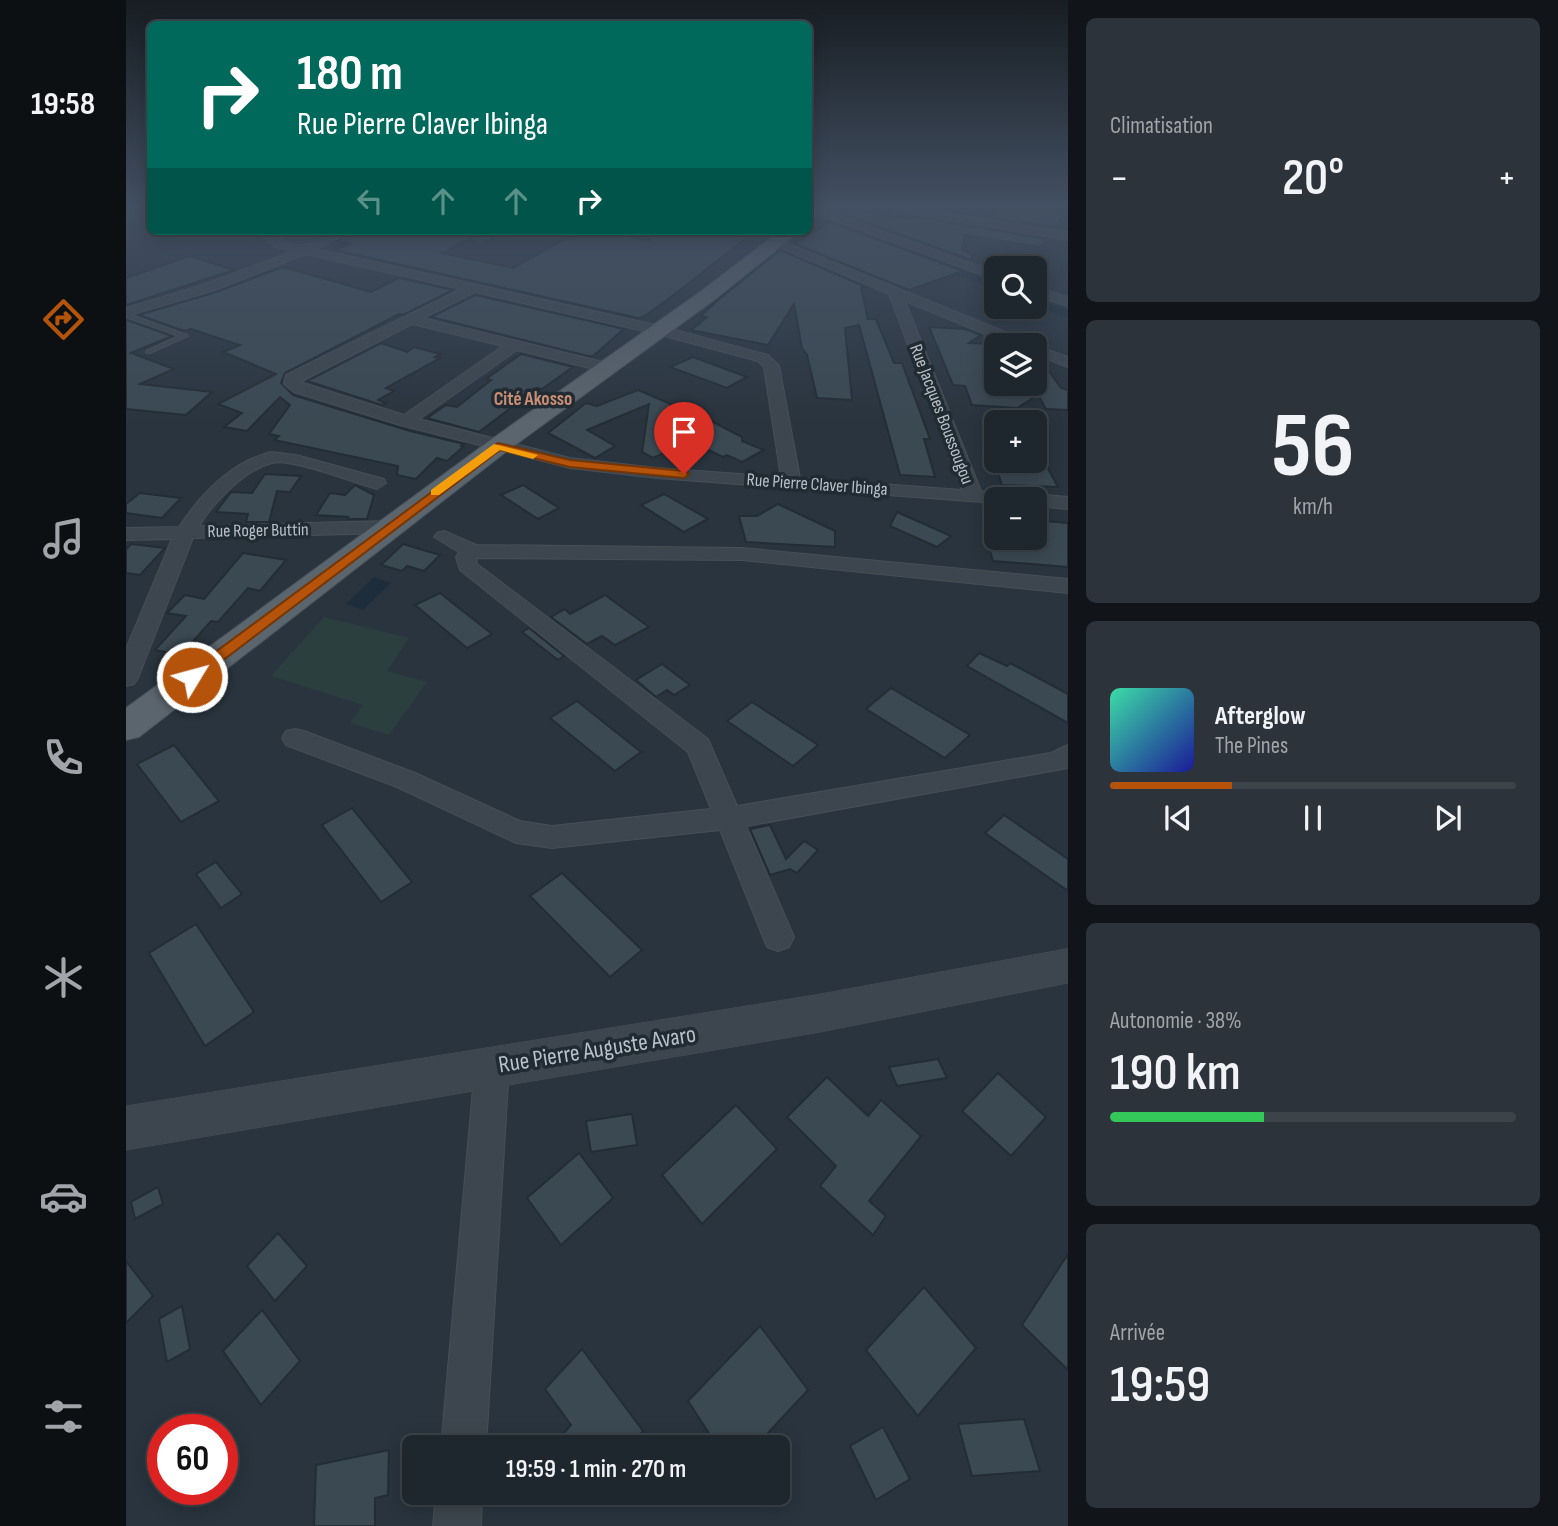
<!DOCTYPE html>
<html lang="fr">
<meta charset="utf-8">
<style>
body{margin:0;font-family:"Sofia Sans Condensed",sans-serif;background:#2c333a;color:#f1f3f6;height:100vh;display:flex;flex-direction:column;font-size:26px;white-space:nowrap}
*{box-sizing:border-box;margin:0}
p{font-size:23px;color:#a1a5aa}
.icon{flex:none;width:38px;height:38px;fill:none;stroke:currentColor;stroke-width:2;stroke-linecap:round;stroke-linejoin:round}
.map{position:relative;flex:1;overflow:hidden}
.details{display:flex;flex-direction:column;gap:18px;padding:18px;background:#111519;width:490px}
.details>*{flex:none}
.banner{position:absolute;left:21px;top:21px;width:665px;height:214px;border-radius:10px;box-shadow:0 4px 18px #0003,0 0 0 2px #3c444a;background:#00695c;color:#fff;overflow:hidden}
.fabs{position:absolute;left:858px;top:256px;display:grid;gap:14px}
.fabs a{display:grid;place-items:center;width:63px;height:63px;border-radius:10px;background:#1f272e;box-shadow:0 4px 18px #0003,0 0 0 2px #3c444a;font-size:35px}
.speed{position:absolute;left:21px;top:1414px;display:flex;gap:14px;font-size:35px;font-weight:700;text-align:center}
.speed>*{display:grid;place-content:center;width:91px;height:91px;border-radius:50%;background:#1f272e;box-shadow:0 4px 18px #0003,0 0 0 2px #3c444a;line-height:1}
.speed .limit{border:10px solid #d22;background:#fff;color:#111}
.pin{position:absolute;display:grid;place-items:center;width:60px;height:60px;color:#fff;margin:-72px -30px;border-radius:50% 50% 50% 0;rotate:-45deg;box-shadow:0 0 7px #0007}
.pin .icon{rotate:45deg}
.me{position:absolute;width:77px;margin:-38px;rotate:53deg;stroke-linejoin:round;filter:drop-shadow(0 0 5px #0008)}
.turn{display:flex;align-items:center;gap:24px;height:147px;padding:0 35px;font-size:32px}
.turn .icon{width:91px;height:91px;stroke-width:2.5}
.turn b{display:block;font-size:49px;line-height:60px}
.lanes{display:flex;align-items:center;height:66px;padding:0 35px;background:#0003;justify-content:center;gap:35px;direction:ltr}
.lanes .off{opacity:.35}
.big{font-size:52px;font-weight:600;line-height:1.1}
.details .widget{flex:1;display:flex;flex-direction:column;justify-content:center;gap:10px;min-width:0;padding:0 24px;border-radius:10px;background:#2c333a}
.details .dial{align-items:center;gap:0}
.dial b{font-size:91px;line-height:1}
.song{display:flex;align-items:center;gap:21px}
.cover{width:84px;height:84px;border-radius:10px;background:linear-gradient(135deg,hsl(160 70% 55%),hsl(240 70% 35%))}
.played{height:7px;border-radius:4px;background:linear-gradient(90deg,#b45309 30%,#3c444a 30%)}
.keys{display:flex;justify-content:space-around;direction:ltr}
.heat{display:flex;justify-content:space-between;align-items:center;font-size:38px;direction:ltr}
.charge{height:10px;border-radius:5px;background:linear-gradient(90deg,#34c759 38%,#3c444a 0)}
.trip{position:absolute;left:276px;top:1435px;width:388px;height:70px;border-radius:10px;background:#1f272e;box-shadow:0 4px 18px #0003,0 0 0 2px #3c444a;font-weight:600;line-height:70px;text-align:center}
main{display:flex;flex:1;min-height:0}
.tab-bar{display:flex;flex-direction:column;width:126px;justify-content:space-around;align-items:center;background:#0c1012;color:#a1a5aa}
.tab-bar .icon{width:49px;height:49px}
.tab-bar .on{color:#b45309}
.tab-bar b{font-size:32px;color:#f1f3f6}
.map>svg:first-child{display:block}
.green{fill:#2b3f3f}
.water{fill:#1d2d3b}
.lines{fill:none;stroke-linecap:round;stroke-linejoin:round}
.canal{fill:#1d2d3b;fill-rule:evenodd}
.building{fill:#3b4953;stroke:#232d35;stroke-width:2}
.service-casing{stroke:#464f57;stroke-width:2}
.minor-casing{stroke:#464f57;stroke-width:2}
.tertiary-casing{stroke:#464f57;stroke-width:1}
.primary-casing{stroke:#464f57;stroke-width:2}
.service{fill:#3d464e;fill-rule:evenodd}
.minor{fill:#3d464e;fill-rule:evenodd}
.tertiary{fill:#3d464e;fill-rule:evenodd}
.primary{fill:#5b656e;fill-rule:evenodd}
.route{fill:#b45309;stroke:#753606;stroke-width:2}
.slow{fill:#f59e0b}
.labels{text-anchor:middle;stroke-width:7;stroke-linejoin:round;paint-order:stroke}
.far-street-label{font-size:18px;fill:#b9c1c8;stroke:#212b33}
.far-neighbourhood-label{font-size:19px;font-weight:bold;fill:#c98e74;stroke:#212b33}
.near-street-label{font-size:24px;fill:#b9c1c8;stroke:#212b33}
</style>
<main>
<nav class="tab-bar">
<b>19:58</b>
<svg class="icon on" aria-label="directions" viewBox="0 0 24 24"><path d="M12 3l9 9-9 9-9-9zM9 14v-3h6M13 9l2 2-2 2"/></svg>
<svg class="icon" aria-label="music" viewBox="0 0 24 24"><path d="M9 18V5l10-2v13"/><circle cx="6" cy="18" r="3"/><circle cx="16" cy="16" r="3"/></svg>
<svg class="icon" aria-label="phone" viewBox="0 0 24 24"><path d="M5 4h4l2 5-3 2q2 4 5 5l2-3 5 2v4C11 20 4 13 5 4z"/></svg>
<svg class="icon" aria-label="climate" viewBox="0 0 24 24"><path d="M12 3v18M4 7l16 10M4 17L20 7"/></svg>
<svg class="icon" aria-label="car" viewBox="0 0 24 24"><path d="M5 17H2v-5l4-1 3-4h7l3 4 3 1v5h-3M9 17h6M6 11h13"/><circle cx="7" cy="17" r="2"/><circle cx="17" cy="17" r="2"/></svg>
<svg class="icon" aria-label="filters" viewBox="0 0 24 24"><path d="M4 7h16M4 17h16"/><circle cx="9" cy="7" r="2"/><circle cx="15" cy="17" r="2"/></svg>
</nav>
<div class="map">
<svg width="942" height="1526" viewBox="0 0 942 1526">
<rect width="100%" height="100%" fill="#29343e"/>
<g class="green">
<path d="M154,231H198L203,234L170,250L137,238Z"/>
<path d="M198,617L283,638L261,671L301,682L263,735L224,723L237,705L145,676Z"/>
</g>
<path class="water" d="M248,577L265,583L237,610L220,604Z"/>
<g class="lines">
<g class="canal">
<path d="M682,212L737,232L738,234L729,236L682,219Z"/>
<path d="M800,259H808L870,282V289L800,263Z"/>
<path d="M908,298L942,310V318L908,305Z"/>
</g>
</g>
<g class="building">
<path d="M823,208L869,214L870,208H936L933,212L939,213L929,227L820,210Z"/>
<path d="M719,209L784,219L786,217L797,218L920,239L914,247L839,235L836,250L847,254L845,260L714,213Z"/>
<path d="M704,222L837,271L783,290L669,244Z"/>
<path d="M227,231H284L292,235L309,231H336L345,238L316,253L387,268L453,231H471L523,240L524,231H629L549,294L519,316L512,318L209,250L224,244L212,241Z"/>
<path d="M654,250L740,287L735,288L742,319H750L768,363H776L804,439H798L809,477L774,475L733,325L719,328L726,400L691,398L681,355L676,348L668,304L642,345L565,330L581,317L575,316L592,300Z"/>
<path d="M64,256L108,270L0,305V278Z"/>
<path d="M157,267L245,292L273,278L327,290L277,315L273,314L159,373L155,383L167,395L284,431L338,444L335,446L337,447L321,461L311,458L290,479L271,475L272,466L148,440L153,436L143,434L164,405L154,397L121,431L98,427L116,413L92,404L150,374L97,352L114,345L65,329L58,331L13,315L90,292Z"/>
<path d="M349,295L498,329L467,356H462L305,317Z"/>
<path d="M0,320L46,336L5,353L48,369L14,384L86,392L60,415L0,409Z"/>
<path d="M803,327L839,329L855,335L843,343L870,344V384L908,386V357L915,360L935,388L942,390V410L920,409L912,395L891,408L846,405L839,386L827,385Z"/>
<path d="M255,343L281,352L288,347L314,354L309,357L314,358L260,388L268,391L252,400L260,403L256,405L181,381Z"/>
<path d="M395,354L447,367L416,389L411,388L353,432L301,418L320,405L331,407L365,380L360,379Z"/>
<path d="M567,357L621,377L601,388L544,367Z"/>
<path d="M512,390L587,422L616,437V441L638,450L616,462L601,455L597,457L564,441L527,458L516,452L523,404L461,430L489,446L469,458L422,433L460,403L471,406Z"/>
<path d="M868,461L920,465L932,487L876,485Z"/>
<path d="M139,474L175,476L164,492L151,491L143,522H120L122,514L90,512L105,492L126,493Z"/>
<path d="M229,485L248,495L241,519H221L222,517L190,515L204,493L219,495Z"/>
<path d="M397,485L433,508L412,519L375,495Z"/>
<path d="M14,493L55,498L36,518L0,513V504Z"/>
<path d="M538,494L582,519L558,532L515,505Z"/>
<path d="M652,504L709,531V547L620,542L613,516H631Z"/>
<path d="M771,512L825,536L811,547L764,526Z"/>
<path d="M908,520L942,523V567L867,561L860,537H908Z"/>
<path d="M5,544L39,548L14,575L0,573V549Z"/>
<path d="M277,544L297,550L314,555L298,571L281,566L276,571L255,565Z"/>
<path d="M117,553L160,560L134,591L122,588L92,622L85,621L55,655L29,650L60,616L41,613L59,595L78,599Z"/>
<path d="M314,593L366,634L341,648L289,605Z"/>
<path d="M479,595L523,627L489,645L476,636L461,644L425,617L439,609L444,614Z"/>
<path d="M403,628L438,656L432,660L396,632Z"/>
<path d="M853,653L881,666L884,663L942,694V723L841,666Z"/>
<path d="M536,664L564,685L548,695L541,690L530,697L510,680Z"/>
<path d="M765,688L844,735L819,758L740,709Z"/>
<path d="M451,701L515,752L489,771L424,718Z"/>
<path d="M626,702L692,745L667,766L601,721Z"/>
<path d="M48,745L93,801L55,822L11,764Z"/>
<path d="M226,808L286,882L255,902L196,825Z"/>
<path d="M878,815L942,859V891L859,833Z"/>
<path d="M644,825L660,859L678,841L692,850L671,873L664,869L644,875L624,829Z"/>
<path d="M90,862L116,894L95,908L70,874Z"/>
<path d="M436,873L516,950L484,977L404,896Z"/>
<path d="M70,924L128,1012L79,1046L23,953Z"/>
<path d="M812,1059L821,1078L771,1086L763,1067Z"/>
<path d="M872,1073L920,1117L885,1156L836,1111Z"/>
<path d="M701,1077L742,1116L755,1100L795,1136L743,1201L760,1216L747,1235L694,1186L710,1166L661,1117Z"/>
<path d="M610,1105L651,1149L576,1224L536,1175Z"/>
<path d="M506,1114L511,1145L465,1152L460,1121Z"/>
<path d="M453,1153L487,1198L435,1245L401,1198Z"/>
<path d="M32,1187L37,1204L9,1219L5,1202Z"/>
<path d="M152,1233L181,1266L149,1301L121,1266Z"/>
<path d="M942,1254V1370L896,1325Z"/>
<path d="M0,1261L27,1296L0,1323Z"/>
<path d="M798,1287L850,1348L792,1416L740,1350Z"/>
<path d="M56,1306L64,1349L41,1362L33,1319Z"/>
<path d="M136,1310L174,1361L135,1405L97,1351Z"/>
<path d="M634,1326L682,1390L629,1447H592L562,1401Z"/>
<path d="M456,1349L517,1431L503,1447H426L445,1425L419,1389Z"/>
<path d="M898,1419L914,1471L846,1476L832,1424Z"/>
<path d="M757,1427L784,1479L750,1500L724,1446Z"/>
<path d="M263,1450L262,1495L249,1498V1526H188L190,1465Z"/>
</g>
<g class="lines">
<g class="service-casing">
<path id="service" d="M0,313L61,335L62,336L24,353H20V351L53,336L0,317Z"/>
</g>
<g class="minor-casing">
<g id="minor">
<path d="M765,208H788L942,232V240L770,211Z"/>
<path d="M687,209H695L870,272V280L687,213Z"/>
<path d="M128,231C146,231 158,246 176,245C190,245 203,231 225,231L191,249L534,326L642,355L653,366L674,478L836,490L763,294L643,243L653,240L904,342L906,345H886L779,301L855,491L886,493L895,499H870V503L531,478L444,468L274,425L168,392L158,384L160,375L335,289L180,254L89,290L0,316V308L80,284L167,251L150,247ZM349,292L531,334L632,361L638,367L655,477L531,468L444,458L293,419L391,350L480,372L488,367L485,364L297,318ZM286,324L377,346L278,415L174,382Z"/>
<path d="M339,231H353L363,238L353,241Z"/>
<path d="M908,286L942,297V306L908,295Z"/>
<path d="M907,345H908L942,357V367L908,354Z"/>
<path d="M145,452L170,455L258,479L260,483L251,489C228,483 166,458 146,463C118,470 87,503 73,526L263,521L270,523L273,527L270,531L263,533L67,538L12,678L8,684L0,686V649L46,539L0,540V528L53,527C75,494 105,462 145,452Z"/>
<path d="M908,494L942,497V509L908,506V499H899Z"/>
<path d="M318,531L350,545L616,548L942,579V593L616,560L350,558L351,564L582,739L611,806L925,753L942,745V768L620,826L668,937L663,947L652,951L641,947L594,830L426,848L390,843L271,787L160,745L156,738L160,731L169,729L178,731L289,773L394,821L426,826L585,809L562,752L334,570L330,557L333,552L308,537L311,533Z"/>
<path d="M366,1049L378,1054L383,1066L360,1447H315L349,1066L354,1054Z"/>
<path d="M310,1493H356L355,1526H307Z"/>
</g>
</g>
<g class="tertiary-casing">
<path id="tertiary" d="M942,949V983L689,1033L0,1150V1106L689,995Z"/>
</g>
<g class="primary-casing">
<g id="primary">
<path d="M685,208H703L682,222V209Z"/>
<path d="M654,231H674L588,300L381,451L13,737L0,740V708L363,441L574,292Z"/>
</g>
</g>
<use href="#service" class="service"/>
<use href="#minor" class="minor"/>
<use href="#tertiary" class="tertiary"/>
<use href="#primary" class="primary"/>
</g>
<linearGradient id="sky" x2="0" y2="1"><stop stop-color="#171d22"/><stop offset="0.49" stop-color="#435063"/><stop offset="1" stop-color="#435063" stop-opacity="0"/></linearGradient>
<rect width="942" height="421" fill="url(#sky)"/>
<path class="route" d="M372,443L444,460L558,471L563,474L558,478L444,467L374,450L71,680H61L59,677L61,673Z"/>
<path class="slow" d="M368,444L412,455L407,459L374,450L313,495H305V490Z"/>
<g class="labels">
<g class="far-street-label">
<text transform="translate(816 414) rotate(69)" y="6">Rue Jacques Boussougou</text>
<text transform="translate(691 484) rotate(4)" y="6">Rue Pierre Claver Ibinga</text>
<text transform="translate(132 530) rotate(-1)" y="6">Rue Roger Buttin</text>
</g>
<g class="far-neighbourhood-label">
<text x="407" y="405">Cité Akosso</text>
</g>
<g class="near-street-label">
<text transform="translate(471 1049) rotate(-9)" y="8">Rue Pierre Auguste Avaro</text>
</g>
</g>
</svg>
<div class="fabs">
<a><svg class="icon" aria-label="search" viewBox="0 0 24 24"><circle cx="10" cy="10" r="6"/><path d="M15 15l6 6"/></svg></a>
<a><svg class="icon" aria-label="layers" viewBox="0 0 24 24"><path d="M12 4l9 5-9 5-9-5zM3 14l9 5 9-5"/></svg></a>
<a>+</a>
<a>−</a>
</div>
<div class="speed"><div class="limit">60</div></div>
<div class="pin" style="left:558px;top:474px;background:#d93025"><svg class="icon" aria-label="arrive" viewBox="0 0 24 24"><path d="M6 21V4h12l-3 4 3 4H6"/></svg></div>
<svg class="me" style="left:66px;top:677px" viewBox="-20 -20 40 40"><circle r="17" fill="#b45309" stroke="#fff" stroke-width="3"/><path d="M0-11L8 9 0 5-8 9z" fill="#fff"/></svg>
<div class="trip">19:59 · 1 min · 270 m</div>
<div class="banner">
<div class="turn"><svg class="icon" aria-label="right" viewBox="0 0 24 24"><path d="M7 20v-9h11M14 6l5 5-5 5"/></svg><div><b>180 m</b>Rue Pierre Claver Ibinga</div></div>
<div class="lanes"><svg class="icon off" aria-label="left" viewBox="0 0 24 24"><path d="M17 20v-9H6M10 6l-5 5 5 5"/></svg><svg class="icon off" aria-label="ahead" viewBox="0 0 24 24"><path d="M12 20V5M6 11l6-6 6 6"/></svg><svg class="icon off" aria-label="ahead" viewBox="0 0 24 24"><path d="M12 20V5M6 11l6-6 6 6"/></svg><svg class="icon" aria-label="right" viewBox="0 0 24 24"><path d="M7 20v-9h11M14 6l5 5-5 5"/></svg></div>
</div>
</div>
<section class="details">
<div class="widget"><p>Climatisation</p>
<div class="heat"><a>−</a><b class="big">20°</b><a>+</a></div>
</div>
<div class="widget dial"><b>56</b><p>km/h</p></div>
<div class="widget">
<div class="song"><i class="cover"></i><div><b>Afterglow</b><p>The Pines</p></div></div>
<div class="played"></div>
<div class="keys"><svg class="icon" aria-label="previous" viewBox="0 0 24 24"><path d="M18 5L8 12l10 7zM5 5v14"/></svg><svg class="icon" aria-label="pause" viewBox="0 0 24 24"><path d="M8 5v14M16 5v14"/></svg><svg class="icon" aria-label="next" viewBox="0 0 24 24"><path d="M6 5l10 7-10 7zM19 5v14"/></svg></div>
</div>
<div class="widget"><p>Autonomie · 38%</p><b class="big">190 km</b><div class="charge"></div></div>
<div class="widget"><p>Arrivée</p><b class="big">19:59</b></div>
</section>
</main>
